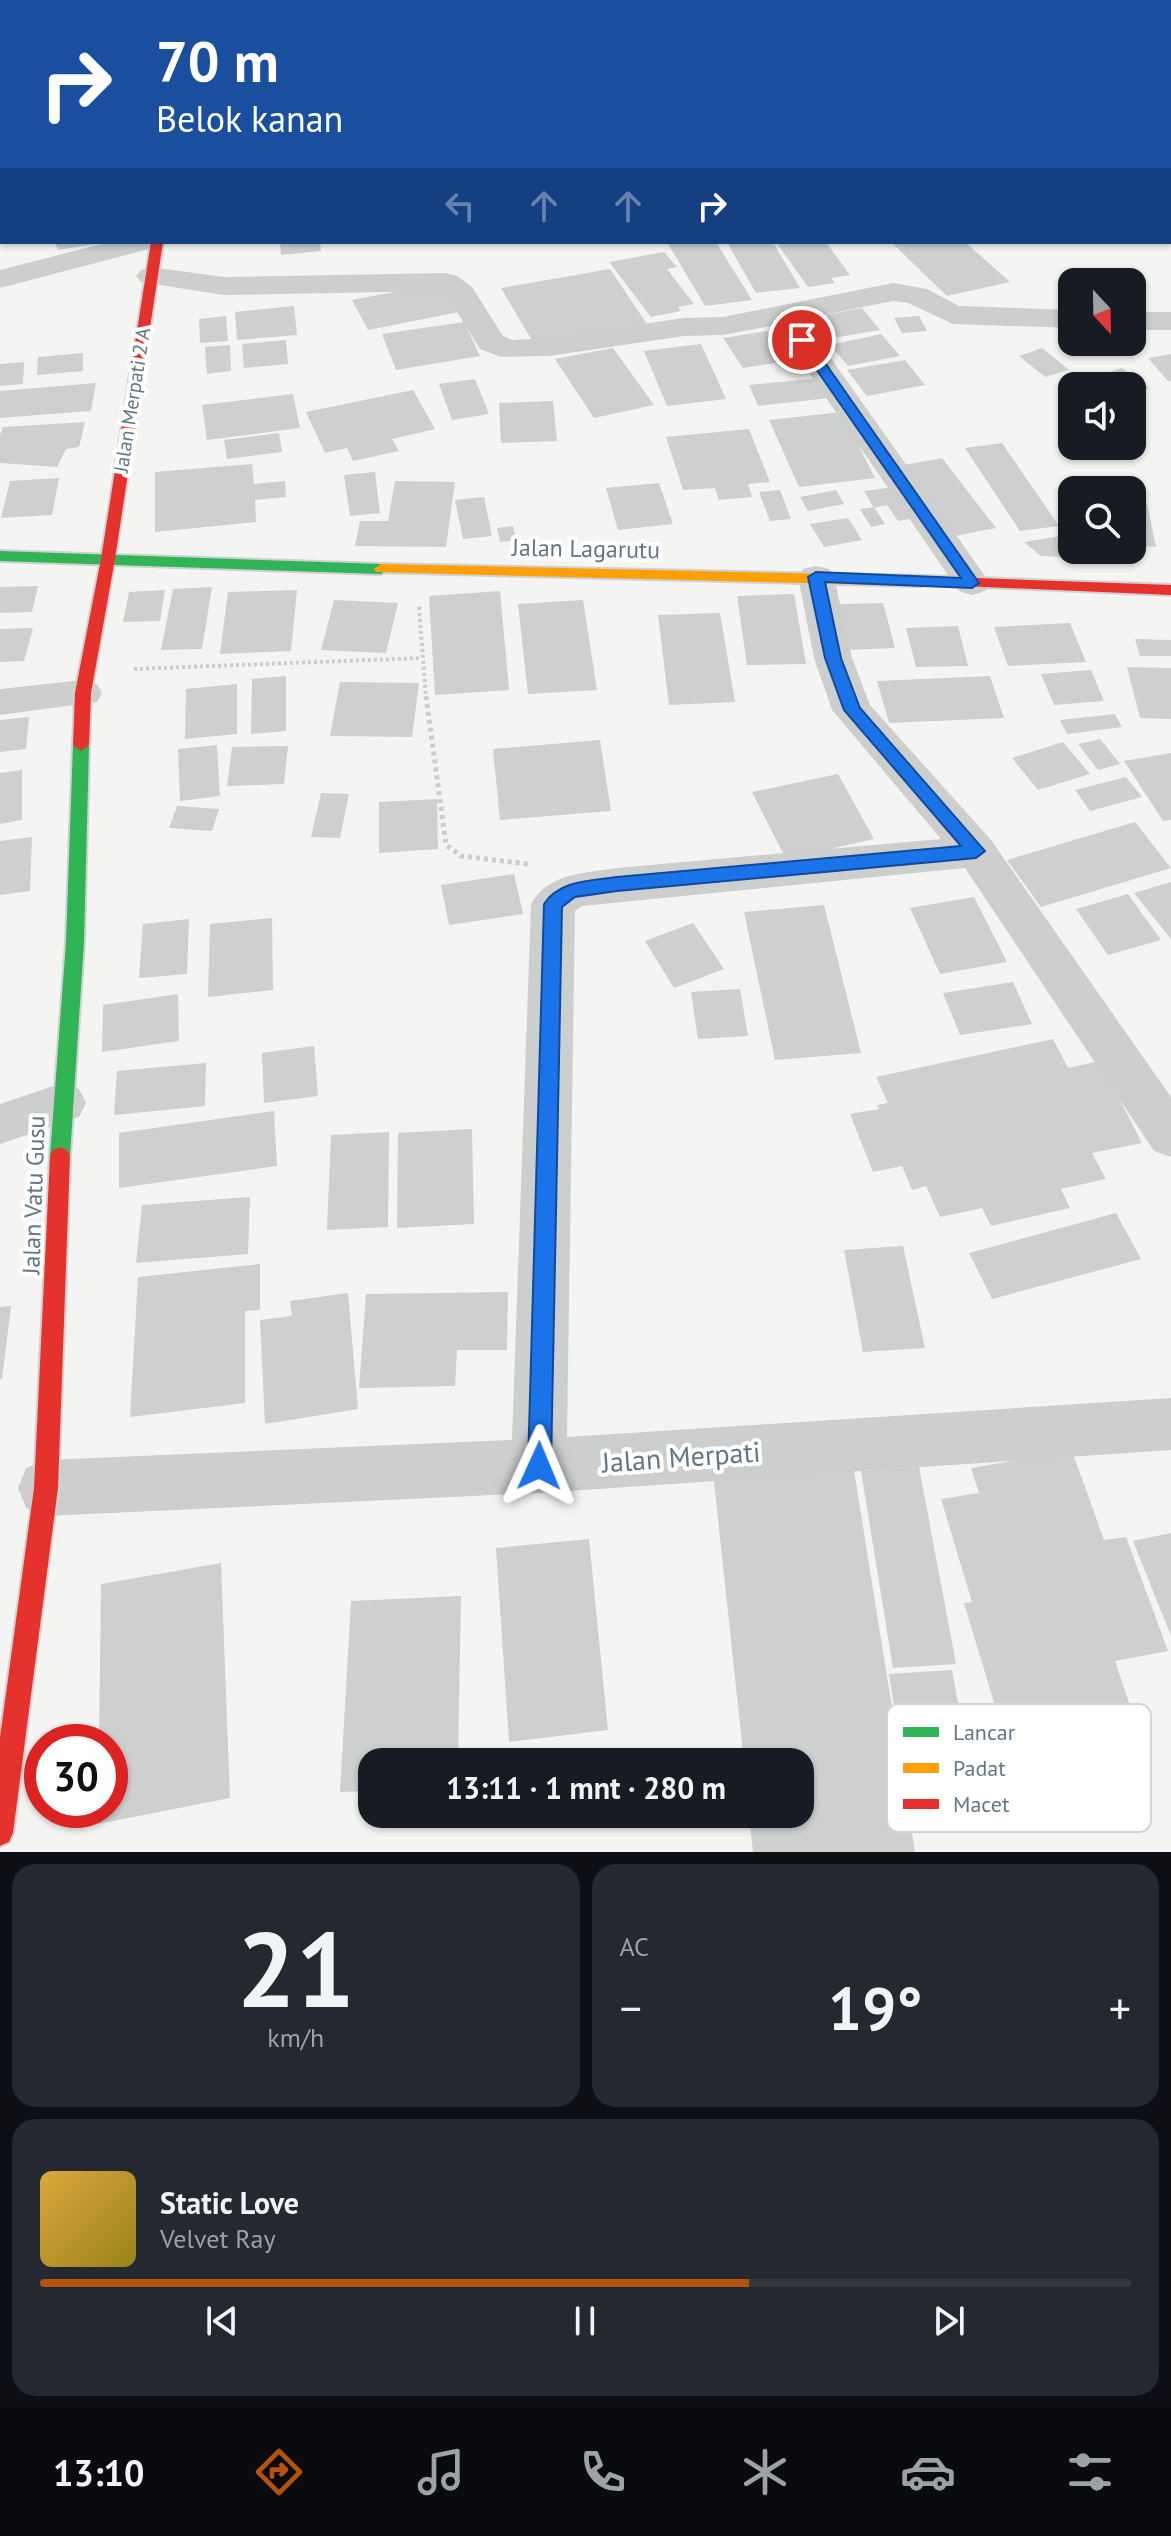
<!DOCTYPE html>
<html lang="id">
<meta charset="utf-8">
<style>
body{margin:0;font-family:"PT Sans",sans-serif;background:#242831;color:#f1f3f6;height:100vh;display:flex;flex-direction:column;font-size:30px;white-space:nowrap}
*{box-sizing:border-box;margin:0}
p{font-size:26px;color:#9ea1a6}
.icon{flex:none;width:44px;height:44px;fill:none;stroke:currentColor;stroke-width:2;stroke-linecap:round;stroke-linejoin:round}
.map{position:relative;height:1852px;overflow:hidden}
.panel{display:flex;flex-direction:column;gap:12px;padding:12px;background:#0d0f14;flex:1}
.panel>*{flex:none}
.hud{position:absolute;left:0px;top:0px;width:1172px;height:244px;box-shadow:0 2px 6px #0004;background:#1a4fa0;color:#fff;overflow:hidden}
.needle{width:52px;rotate:158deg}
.tools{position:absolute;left:1058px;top:268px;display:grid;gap:16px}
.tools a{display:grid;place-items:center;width:88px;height:88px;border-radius:16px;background:#171b24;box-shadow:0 2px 6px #0004;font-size:40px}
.speed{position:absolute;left:24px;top:1724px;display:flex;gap:16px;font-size:40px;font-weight:700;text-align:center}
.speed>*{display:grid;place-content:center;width:104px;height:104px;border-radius:50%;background:#171b24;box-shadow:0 2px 6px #0004;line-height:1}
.speed .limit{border:12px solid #d22;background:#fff;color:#111}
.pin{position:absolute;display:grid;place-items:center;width:68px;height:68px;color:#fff;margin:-34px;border:4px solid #fff;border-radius:50%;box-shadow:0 2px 8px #0007}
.me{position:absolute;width:88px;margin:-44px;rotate:1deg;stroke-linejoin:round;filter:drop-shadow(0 0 6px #0008)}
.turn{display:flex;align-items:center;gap:28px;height:168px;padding:0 24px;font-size:36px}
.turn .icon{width:104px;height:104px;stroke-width:2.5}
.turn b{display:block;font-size:56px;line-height:68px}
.lanes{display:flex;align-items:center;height:76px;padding:0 24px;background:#0003;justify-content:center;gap:40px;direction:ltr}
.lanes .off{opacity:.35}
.big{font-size:60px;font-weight:700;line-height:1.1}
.panel .card{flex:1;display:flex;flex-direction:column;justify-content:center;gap:12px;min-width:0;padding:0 28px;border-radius:24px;background:#242831}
.panel .dial{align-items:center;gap:0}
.dial b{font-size:104px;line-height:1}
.song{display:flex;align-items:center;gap:24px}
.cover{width:96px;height:96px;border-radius:12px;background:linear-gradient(135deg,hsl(40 70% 55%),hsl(50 70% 35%))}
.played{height:8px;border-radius:4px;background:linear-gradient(90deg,#b45309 65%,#363941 65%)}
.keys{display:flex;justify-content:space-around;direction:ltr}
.heat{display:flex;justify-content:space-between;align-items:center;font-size:44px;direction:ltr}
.panel .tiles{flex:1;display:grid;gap:12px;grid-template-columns:1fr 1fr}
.card:last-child{grid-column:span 2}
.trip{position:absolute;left:358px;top:1748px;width:456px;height:80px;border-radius:24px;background:#171b24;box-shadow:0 2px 6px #0004;font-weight:700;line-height:80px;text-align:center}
.tabs{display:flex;height:128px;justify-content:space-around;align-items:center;background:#090b0e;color:#9ea1a6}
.tabs .icon{width:56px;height:56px}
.tabs .active{color:#b45309}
.tabs b{font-size:36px;color:#f1f3f6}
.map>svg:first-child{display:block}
.building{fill:#ced0cf}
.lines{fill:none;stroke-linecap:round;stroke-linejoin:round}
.fast-casing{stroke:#d0d2d2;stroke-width:4}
.slow-casing{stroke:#d0d2d2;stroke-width:4}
.jam-casing{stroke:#d0d2d2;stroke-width:4}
.path-far1{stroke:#cbcccc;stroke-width:4;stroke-dasharray:3 3;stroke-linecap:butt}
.path{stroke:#cbcccc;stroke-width:5;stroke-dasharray:4 4;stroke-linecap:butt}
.street{fill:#cdcfcf;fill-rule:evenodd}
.fast{fill:#30b455;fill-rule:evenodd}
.slow{fill:#ff9f0a;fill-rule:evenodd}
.jam{fill:#e5322d;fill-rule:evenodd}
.route{fill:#1a73e8;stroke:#114b97;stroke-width:2}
.labels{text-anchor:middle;stroke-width:8;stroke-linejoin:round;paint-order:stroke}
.far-street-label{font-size:20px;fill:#627684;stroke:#fff}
.street-label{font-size:24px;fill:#627684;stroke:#fff}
.near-street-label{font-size:28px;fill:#627684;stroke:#fff}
.key{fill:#fff;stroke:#d0d6da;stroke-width:2}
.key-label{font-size:22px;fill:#627684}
</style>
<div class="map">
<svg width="1171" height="1852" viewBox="0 0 1171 1852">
<rect width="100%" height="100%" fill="#f4f4f2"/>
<g class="building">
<path d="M55,242H96V244L58,250Z"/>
<path d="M280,242H320L321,251L281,255Z"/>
<path d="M667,242H716L752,300L705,306Z"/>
<path d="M773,242L800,288L756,293L728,244Z"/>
<path d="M776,242H826L850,275L831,278L835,283L808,287Z"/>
<path d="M891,242H965L1010,282L947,296Z"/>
<path d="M664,252L677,267L667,269L694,304L678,307L681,311L651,317L609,262Z"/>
<path d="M610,269L647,324L534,344L501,288Z"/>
<path d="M442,283L459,312L368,330L352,300Z"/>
<path d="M294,306L297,335L237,340L235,312Z"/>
<path d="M862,308L880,330L821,340L804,319Z"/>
<path d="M226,316L228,341L200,343L199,319Z"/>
<path d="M919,316L927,331L902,333L894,318Z"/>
<path d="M464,322L480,356L396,370L382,334Z"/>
<path d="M767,331L788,361L743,368L723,338Z"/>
<path d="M881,334L900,356L848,366L830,345Z"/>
<path d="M286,340L288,364L244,368L242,344Z"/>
<path d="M701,344L726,399L667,406L644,351Z"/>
<path d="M230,345L231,371L207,374L205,347Z"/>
<path d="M613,348L654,405L594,418L555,359Z"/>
<path d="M1042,348L1069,370L1045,377L1019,356Z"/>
<path d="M83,353V371L37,375L38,357Z"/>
<path d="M1171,354V381H1168L1148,358Z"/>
<path d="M905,360L925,385L867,396L847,370Z"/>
<path d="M24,362L23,384L0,386V364Z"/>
<path d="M1122,368L1149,388L1132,393V386H1108L1096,377Z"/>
<path d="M1085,376L1098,386H1072V395L1059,384Z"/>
<path d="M820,378L829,398L758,406L749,385Z"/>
<path d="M475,379L489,414L452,420L439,384Z"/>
<path d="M96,383L91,411L0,418V391Z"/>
<path d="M413,390L435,429L392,439L399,451L353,461L347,448L325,453L306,412Z"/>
<path d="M293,394L300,428L207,440L202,405Z"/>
<path d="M553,401L557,441L501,443L499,403Z"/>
<path d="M842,412L875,478L799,487L769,420Z"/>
<path d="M85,422L79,447L66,449L57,467L0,463V435L3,427Z"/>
<path d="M749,429L770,482L748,484L752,497L719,500L715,488L683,490L666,437Z"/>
<path d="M279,433L282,452L227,459L224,440Z"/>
<path d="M1002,443L1059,526L1020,531L965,448Z"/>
<path d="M942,458L996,528L955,536L904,465Z"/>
<path d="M252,464L254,484L285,481L286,497L255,500L256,522L155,532V472Z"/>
<path d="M375,472L380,513L350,516L344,475Z"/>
<path d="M59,478L52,515L1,518L10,481Z"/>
<path d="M395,481L455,482L446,547L355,546L360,521H388Z"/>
<path d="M659,483L673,524L618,530L606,488Z"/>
<path d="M894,487L914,518L898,521L887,505L874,508L864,491Z"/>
<path d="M780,490L791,519L770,521L759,492Z"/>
<path d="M836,490L844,504L808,511L800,497Z"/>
<path d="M484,497L492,536L463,539L455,500Z"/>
<path d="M1132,502L1147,503L1156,547L1132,545Z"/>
<path d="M874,507L885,524L871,527L860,509Z"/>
<path d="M848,518L862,540L824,547L810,524Z"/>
<path d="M513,526L516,540L500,542L497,528Z"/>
<path d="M1067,535L1072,550H1077L1083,558L1041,556L1024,542Z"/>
<path d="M38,586L32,612L0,613V587Z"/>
<path d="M212,587L202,649L161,650L173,589Z"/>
<path d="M165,590L160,621L123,622L129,592Z"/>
<path d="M297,590L291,651L220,654L228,592Z"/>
<path d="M500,591L509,690L435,695L429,596Z"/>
<path d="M794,594L806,664L747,665L737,596Z"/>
<path d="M334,600L398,603L386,653L321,650Z"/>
<path d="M583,600L597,690L528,694L518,604Z"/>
<path d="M883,603L895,648L849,650L838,604Z"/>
<path d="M720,613L735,702L669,705L658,615Z"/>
<path d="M1070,623L1086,662L1008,666L994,627Z"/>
<path d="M958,626L968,666L916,667L906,628Z"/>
<path d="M33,628L24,661L0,662V629Z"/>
<path d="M1135,639L1171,640V656H1140Z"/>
<path d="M1127,667L1171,668V719L1140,718Z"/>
<path d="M1091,670L1104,701L1054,705L1041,674Z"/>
<path d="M286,676V731L251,734L252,679Z"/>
<path d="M990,676L1004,718L889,723L877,681Z"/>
<path d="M340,682L419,683L412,737L330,736Z"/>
<path d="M237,684V734L185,739L186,689Z"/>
<path d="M1115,714L1122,727L1067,734L1060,720Z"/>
<path d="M29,717L26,749L0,752V720Z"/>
<path d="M1100,739L1120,764L1098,770L1078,744Z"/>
<path d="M600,740L611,811L500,820L493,749Z"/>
<path d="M1063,742L1090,774L1038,790L1012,758Z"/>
<path d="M217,745L220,796L180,801L178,749Z"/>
<path d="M288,746L284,784L227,786L232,747Z"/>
<path d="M1171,753V820L1163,821L1124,761Z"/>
<path d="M22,770V820L0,824V773Z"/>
<path d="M838,774L874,839L786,859L752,792Z"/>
<path d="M1126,777L1142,797L1090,811L1075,790Z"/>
<path d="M321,793L349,794L340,838L311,837Z"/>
<path d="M437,799L438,849L379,853V802Z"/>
<path d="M177,806L219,809L212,831L169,828Z"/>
<path d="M1135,822L1171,868L1041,907L1007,860Z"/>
<path d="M32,837L30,891L0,895V841Z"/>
<path d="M514,874L523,914L449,925L441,885Z"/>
<path d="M1171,882V939L1134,893Z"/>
<path d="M1128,894L1161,940L1108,955L1076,909Z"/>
<path d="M974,897L1007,962L940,974L910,908Z"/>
<path d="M824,905L861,1053L775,1060L744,912Z"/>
<path d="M272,918L273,990L208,997L210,924Z"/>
<path d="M189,919L187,974L139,978L143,924Z"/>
<path d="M693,923L724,969L674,988L645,941Z"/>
<path d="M1013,982L1032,1024L960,1035L943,993Z"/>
<path d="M740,989L748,1036L698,1039L691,992Z"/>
<path d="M178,994L179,1041L102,1052L103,1005Z"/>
<path d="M1053,1039L1068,1068L1100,1061L1142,1143L1092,1153L1106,1179L1061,1189L1070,1208L991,1226L982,1208L940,1217L926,1186L912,1190L902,1166L873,1172L850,1114L879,1109L877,1105L888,1103L876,1077Z"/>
<path d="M314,1046L318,1096L264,1103L262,1053Z"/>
<path d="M206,1063L205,1106L114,1115L117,1071Z"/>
<path d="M274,1111L277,1166L119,1188V1133Z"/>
<path d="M472,1129L474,1224L397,1228L398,1133Z"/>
<path d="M389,1132L388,1227L327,1230L331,1135Z"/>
<path d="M250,1197L248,1254L136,1263L142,1205Z"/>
<path d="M1116,1213L1141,1259L992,1299L969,1253Z"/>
<path d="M903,1246L925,1348L863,1352L844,1250Z"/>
<path d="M260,1264V1310L245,1311V1403L130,1417L138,1277Z"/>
<path d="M508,1292L507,1350H457L455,1386L359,1388L366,1294Z"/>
<path d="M348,1293L358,1409L265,1424L260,1320L292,1316L290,1301Z"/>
<path d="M11,1306L2,1379H0V1307Z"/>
<path d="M1072,1451L1104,1540L1126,1537L1168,1651L1115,1661L1140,1735L1011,1759L964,1603L972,1602L941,1499L979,1493L971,1468Z"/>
<path d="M853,1464L915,1852H753L749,1814H800V1762H744L713,1472Z"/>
<path d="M919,1467L956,1664L893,1668L861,1471Z"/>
<path d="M1171,1533V1636L1133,1541Z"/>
<path d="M589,1539L608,1730L509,1742L496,1548Z"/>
<path d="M221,1563L230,1798L98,1824V1810H110V1742H99L101,1584Z"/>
<path d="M461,1596L458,1762H372V1791L340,1792L351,1601Z"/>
<path d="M952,1670L981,1827L915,1831L889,1674Z"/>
</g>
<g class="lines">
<g class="fast-casing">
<g id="fast">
<path d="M0,551L381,564L388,569L381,574L0,561Z"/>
<path d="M81,739L89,745L84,942L70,1156L67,1162L60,1165L53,1162L50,1156L66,942L73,745Z"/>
</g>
</g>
<g class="slow-casing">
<path id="slow" d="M381,564L921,576L928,581L921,586L376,572L374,569Z"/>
</g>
<g class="jam-casing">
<g id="jam">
<path d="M151,242H163L115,559L91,693L89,745L81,751L73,745L75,693L101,559Z"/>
<path d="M921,576L1171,585V595L916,584L914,581Z"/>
<path d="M60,1147L67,1150L70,1156L58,1488L13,1833L9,1842L0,1846V1738L34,1488L50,1156L53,1150Z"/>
</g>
</g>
<g class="path-far1">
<path d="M419,607L426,698"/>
<path d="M134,669L421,658"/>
</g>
<path class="path" d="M426,696L446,845L461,856L528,864"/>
<g class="street">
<rect x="181" y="0" width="24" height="2"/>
<path d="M1160,0H1171V9L1170,2H1158Z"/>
<rect x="1170" y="59" width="1" height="14"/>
<rect x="0" y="135" width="2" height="16"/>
<path d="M109,242H157L153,248L0,288V270Z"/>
<path d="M151,267L224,277L446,273L457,276L472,287L503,336L512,340L549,338L684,318L723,317L893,283L927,289L959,306L1072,310V328L953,324L908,303L893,301L803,319L990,583L985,591L972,595L959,591L776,325L723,335L684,336L549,356L501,357L480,349L449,299L439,291L224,295L141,282L136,276L141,270Z"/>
<rect x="1132" y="312" width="39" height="18"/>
<path d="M816,566L829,569L834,577L852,658L870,705L991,840L1171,1097V1157L1154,1151L965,868L582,906L575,911L567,1437L1171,1398V1450L539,1493L46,1516L26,1508L18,1488L26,1468L46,1460L512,1440L531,904C548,873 585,873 617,868L941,839L832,710L814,658L798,577L803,569Z"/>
<path d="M83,680L97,684L102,693L97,702L0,715V689Z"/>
<path d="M62,1083L79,1089L86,1103L79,1117L0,1144V1104Z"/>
</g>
<use href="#fast" class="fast"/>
<use href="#slow" class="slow"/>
<use href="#jam" class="jam"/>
</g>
<path class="route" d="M798,337H807L979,583L972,588L825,582L841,658L860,708L985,851L976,858L617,891L575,897L562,907L551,1466L547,1474L539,1477L531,1474L528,1466L544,904C559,880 591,881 617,877L961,846L844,710L825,658L808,577L816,572L961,578L796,340Z"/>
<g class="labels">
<g class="far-street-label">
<text transform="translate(132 400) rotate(-81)" y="7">Jalan Merpati 2 A</text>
</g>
<g class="street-label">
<text transform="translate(586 549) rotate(1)" y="8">Jalan Lagarutu</text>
<text transform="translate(34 1195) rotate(-88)" y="8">Jalan Vatu Gusu</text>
</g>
<g class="near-street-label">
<text transform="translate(681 1457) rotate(-4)" y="10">Jalan Merpati</text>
</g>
</g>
<rect x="887" y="1704" width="264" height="128" rx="12" class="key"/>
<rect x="903" y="1727" width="36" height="10" fill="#30b455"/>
<rect x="903" y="1763" width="36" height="10" fill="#ff9f0a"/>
<rect x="903" y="1799" width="36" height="10" fill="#e5322d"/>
<g class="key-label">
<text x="953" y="1740">Lancar</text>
<text x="953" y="1776">Padat</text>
<text x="953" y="1812">Macet</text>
</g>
</svg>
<div class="tools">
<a><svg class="needle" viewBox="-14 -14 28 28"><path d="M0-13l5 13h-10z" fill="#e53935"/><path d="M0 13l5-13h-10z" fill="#9ea1a6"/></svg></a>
<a><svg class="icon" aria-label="sound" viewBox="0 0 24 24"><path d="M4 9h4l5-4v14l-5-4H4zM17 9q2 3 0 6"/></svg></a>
<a><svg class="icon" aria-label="search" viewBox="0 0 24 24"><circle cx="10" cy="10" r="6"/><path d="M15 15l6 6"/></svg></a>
</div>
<div class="speed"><div class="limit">30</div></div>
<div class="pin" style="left:802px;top:340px;background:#d93025"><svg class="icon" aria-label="arrive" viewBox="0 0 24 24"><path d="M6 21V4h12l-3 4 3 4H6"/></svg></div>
<svg class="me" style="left:539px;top:1466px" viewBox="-20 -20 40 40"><path d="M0-17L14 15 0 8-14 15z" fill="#1a73e8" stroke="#fff" stroke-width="4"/></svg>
<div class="trip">13:11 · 1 mnt · 280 m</div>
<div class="hud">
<div class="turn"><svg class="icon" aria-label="right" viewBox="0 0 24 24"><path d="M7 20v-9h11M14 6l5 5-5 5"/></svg><div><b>70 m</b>Belok kanan</div></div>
<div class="lanes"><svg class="icon off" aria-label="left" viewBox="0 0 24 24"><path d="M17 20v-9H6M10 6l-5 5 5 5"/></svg><svg class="icon off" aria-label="ahead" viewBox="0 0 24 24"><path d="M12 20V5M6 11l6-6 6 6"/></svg><svg class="icon off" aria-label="ahead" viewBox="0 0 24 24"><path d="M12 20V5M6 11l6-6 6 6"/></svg><svg class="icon" aria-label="right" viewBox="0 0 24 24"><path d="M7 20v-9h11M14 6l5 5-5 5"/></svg></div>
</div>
</div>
<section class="panel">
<div class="tiles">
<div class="card dial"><b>21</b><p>km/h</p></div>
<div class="card"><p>AC</p>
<div class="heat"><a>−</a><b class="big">19°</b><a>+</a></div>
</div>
<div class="card">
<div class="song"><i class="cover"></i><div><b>Static Love</b><p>Velvet Ray</p></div></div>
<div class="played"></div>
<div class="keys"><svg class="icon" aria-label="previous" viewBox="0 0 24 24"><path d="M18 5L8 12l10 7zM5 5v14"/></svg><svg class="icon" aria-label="pause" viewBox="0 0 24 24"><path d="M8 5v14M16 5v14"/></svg><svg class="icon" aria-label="next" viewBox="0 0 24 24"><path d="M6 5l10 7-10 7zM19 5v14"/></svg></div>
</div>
</div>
</section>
<nav class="tabs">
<b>13:10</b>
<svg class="icon active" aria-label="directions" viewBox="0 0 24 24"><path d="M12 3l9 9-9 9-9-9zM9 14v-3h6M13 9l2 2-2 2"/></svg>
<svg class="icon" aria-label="music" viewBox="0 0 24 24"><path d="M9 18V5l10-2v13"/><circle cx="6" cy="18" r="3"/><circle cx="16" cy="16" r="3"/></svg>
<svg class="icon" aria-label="phone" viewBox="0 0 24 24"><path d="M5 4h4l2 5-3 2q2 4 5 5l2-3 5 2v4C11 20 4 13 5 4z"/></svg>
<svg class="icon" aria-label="climate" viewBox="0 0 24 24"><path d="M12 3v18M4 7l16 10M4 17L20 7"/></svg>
<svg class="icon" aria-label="car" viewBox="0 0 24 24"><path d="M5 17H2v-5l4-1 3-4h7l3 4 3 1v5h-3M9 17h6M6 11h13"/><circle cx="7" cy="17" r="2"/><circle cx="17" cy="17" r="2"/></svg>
<svg class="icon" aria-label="filters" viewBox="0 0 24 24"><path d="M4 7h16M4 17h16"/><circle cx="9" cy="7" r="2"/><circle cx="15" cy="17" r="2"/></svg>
</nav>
